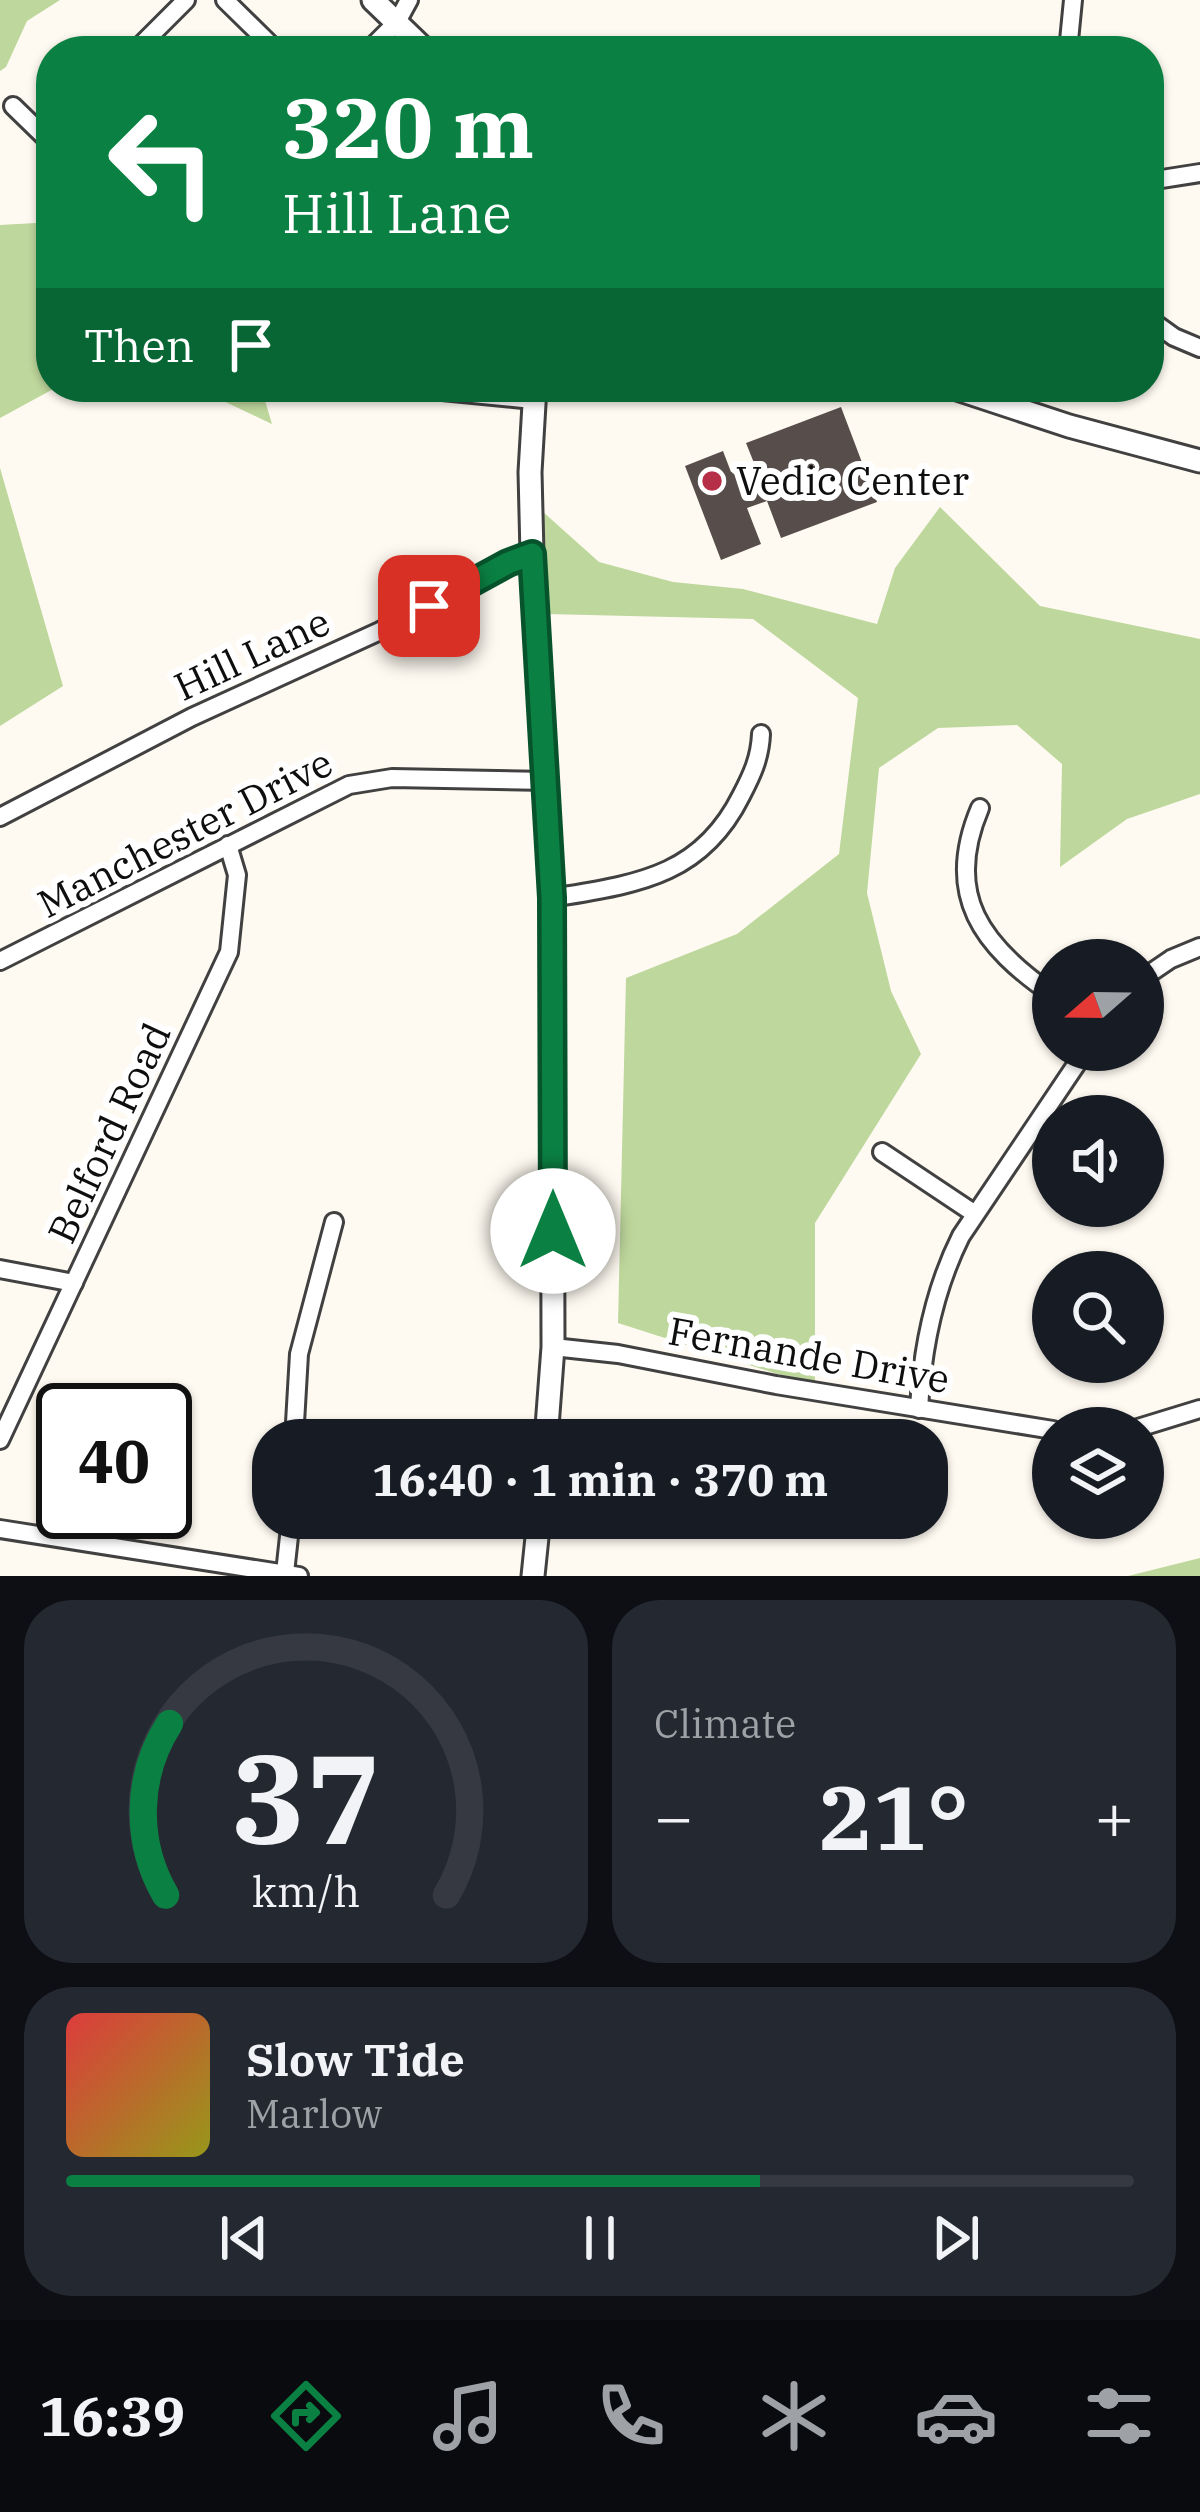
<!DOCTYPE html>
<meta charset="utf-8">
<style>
body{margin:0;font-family:"IBM Plex Serif",serif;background:#242831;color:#f1f3f6;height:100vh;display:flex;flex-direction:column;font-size:45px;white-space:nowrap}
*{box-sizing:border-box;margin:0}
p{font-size:39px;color:#9ea1a6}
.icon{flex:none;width:66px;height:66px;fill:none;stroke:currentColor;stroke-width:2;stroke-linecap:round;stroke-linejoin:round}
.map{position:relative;height:1576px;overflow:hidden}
.sheet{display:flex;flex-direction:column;gap:24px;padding:24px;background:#0d0f14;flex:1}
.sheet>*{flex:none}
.guide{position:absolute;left:36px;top:36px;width:1128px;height:366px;border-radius:48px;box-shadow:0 3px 9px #0004;background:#0b8043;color:#fff;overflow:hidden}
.needle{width:78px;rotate:250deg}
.tools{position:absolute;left:1032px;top:939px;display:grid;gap:24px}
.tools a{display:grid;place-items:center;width:132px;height:132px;border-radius:50%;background:#171b24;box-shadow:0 3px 9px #0004;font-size:60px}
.speed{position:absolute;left:36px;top:1383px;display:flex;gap:24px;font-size:60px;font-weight:700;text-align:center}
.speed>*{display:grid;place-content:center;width:156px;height:156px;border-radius:50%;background:#171b24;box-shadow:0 3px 9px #0004;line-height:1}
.speed .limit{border:6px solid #111;border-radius:18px;background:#fff;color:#111}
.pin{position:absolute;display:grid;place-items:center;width:102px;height:102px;color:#fff;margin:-51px;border-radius:24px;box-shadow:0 6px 18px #0006}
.me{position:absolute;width:132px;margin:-66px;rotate:0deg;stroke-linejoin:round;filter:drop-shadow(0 0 9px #0008)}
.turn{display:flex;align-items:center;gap:42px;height:252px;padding:0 48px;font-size:54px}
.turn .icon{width:156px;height:156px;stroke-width:2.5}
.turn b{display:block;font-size:84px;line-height:102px}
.then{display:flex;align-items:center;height:114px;padding:0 48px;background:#0003;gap:24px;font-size:45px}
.big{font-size:90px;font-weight:700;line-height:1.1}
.sheet .tile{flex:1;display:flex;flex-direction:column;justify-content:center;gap:18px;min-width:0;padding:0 42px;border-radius:48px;background:#242831}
.sheet .dial{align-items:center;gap:0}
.dial svg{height:312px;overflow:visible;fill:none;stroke:#363941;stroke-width:7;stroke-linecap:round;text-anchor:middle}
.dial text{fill:#f1f3f6;stroke:none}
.song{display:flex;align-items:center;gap:36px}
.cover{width:144px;height:144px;border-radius:18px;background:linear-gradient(135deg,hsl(0 70% 55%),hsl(60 70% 35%))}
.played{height:12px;border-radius:6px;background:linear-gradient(90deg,#0b8043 65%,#363941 65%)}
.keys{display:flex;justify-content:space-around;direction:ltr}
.heat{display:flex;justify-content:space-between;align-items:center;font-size:66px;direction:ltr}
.sheet .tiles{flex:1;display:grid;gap:24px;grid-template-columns:1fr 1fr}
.tile:last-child{grid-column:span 2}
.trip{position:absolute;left:252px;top:1419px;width:696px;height:120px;border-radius:48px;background:#171b24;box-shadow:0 3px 9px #0004;font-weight:700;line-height:120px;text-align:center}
.menu{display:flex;height:192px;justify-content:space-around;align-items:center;background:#090b0e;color:#9ea1a6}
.menu .icon{width:84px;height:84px}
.menu .selected{color:#0b8043}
.menu b{font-size:54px;color:#f1f3f6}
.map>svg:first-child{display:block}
.forest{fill:#bed79c}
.building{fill:#574e4b}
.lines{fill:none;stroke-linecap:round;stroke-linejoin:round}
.minor-casing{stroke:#414141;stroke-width:22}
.tertiary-casing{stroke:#414141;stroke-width:27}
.minor{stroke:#fff;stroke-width:16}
.tertiary{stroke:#fff;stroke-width:21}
.route-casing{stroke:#07532c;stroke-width:30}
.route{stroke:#0b8043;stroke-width:21}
.poi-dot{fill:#b72e47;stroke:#fff;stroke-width:4.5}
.labels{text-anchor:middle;stroke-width:12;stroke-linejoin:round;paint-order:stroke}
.poi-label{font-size:39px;fill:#0e0e0e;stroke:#fff;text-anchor:start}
.street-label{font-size:39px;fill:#0e0e0e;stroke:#fff}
</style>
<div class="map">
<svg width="1200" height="1576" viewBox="0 0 1200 1576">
<rect width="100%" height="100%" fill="#fefaf1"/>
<g class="forest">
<path d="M0,0H60L27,21L6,67L0,71Z"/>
<path d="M51,210V387H57L0,418V225L36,223Z"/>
<path d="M194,387H261L272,424Z"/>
<path d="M0,468L63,686L0,726Z"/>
<path d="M940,507L1040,606L1200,639V794L1127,819L1060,867L1062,764L1017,725L938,728L879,768L867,893L891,991L921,1054L815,1223V1386L618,1323L626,978L737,934L839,854L858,698L753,619L547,614L542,511L599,562L673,582L743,589L877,624L895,568Z"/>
<path d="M1200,1558V1576H1128Z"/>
</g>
<path class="building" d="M841,407L877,502L781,538L767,501L747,508L761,544L721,560L685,466L723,451L731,472L754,463L746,443Z"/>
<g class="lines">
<g class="minor-casing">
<g id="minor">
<path d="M225,0L277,51"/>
<path d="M135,51L186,0"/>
<path d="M368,51L397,22L409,0"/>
<path d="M1068,51L1073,0"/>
<path d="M13,106L51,143"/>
<path d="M1149,181L1200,173"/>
<path d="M1149,319L1174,337L1200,348"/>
<path d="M401,387L533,400"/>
<path d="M980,808C943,895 982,946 1053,995"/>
<path d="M0,817L192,717L380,631L507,563L532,554"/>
<path d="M552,898C634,884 700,878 741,796C752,775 760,758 761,734"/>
<path d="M0,961L349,785L392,778L547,781"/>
<path d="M1143,978L1171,959L1200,947"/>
<path d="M882,1152L975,1214"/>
<path d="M0,1269L74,1283"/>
<path d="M553,1347L618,1354L776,1385L1053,1430"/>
<path d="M919,1409C922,1350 935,1288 961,1236L1086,1050"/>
<path d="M1138,1428L1200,1409"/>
<path d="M0,1440L229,952L237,875L228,845"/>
<path d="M294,1440L299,1354L334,1222"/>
<path d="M0,1529L299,1576"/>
<path d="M285,1573L291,1518"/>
</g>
</g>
<g class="tertiary-casing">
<g id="tertiary">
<path d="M373,0L426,51"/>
<path d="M535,387L530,472L532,554L552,898L553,1347L546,1440"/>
<path d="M951,387L1069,426L1200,461"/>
<path d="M533,1576L539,1518"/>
</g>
</g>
<use href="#minor" class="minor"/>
<use href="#tertiary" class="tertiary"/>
</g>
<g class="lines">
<g class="route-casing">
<path id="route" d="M429,606L508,563L532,554L552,898L553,1231"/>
</g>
<use href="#route" class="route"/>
</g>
<circle class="poi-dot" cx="712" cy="481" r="12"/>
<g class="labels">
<g class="poi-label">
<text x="736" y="495">Vedic Center</text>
</g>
<g class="street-label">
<text transform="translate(252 654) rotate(-25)" y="14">Hill Lane</text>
<text transform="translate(185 833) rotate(-27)" y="14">Manchester Drive</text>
<text transform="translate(109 1133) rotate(-65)" y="14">Belford Road</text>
<text transform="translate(809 1355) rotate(10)" y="14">Fernande Drive</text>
</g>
</g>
</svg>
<div class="tools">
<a><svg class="needle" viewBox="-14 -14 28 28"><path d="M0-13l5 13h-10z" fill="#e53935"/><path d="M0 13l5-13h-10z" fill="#9ea1a6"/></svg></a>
<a><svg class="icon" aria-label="sound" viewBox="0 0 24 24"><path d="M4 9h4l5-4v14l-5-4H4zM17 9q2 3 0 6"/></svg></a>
<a><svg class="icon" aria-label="search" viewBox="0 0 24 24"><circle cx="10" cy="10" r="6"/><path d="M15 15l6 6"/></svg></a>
<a><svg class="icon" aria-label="layers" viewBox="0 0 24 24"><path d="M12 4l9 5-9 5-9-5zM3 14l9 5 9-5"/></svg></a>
</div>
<div class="speed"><div class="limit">40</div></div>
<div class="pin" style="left:429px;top:606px;background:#d93025"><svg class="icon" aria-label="arrive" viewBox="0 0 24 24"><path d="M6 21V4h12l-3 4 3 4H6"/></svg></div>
<svg class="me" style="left:553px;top:1231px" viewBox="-20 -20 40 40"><circle r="19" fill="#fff"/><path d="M0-13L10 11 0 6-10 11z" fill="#0b8043"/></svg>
<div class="trip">16:40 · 1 min · 370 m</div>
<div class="guide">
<div class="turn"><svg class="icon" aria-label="left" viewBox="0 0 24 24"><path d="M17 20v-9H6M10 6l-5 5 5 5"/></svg><div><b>320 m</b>Hill Lane</div></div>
<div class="then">Then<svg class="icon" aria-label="arrive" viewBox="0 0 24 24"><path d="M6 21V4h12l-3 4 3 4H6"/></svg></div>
</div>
</div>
<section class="sheet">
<div class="tiles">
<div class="tile dial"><svg viewBox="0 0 100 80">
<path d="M14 69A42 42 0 1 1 86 69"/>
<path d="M14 69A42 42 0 0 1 15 25" stroke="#0b8043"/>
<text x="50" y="56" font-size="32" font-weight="700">37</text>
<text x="50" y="72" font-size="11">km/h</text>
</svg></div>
<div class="tile"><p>Climate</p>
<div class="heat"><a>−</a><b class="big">21°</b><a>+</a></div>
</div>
<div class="tile">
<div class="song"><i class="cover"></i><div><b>Slow Tide</b><p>Marlow</p></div></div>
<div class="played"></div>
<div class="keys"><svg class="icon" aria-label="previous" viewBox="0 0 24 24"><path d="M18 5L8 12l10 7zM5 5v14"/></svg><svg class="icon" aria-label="pause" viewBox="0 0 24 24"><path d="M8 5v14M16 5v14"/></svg><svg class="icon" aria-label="next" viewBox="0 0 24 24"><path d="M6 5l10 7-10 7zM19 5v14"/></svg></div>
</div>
</div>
</section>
<nav class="menu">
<b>16:39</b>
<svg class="icon selected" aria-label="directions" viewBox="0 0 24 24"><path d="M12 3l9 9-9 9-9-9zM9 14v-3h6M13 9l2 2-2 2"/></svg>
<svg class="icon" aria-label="music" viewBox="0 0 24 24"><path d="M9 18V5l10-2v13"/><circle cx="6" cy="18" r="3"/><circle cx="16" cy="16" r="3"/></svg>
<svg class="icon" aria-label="phone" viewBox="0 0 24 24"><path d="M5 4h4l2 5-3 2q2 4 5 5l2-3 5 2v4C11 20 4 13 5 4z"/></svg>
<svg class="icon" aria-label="climate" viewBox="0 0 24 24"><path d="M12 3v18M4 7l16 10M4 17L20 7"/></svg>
<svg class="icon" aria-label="car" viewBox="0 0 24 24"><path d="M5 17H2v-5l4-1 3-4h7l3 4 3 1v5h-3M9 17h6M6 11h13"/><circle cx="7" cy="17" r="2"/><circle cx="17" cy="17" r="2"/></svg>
<svg class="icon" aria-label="filters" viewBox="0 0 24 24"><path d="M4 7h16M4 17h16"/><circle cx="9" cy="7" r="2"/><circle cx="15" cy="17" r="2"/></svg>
</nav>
